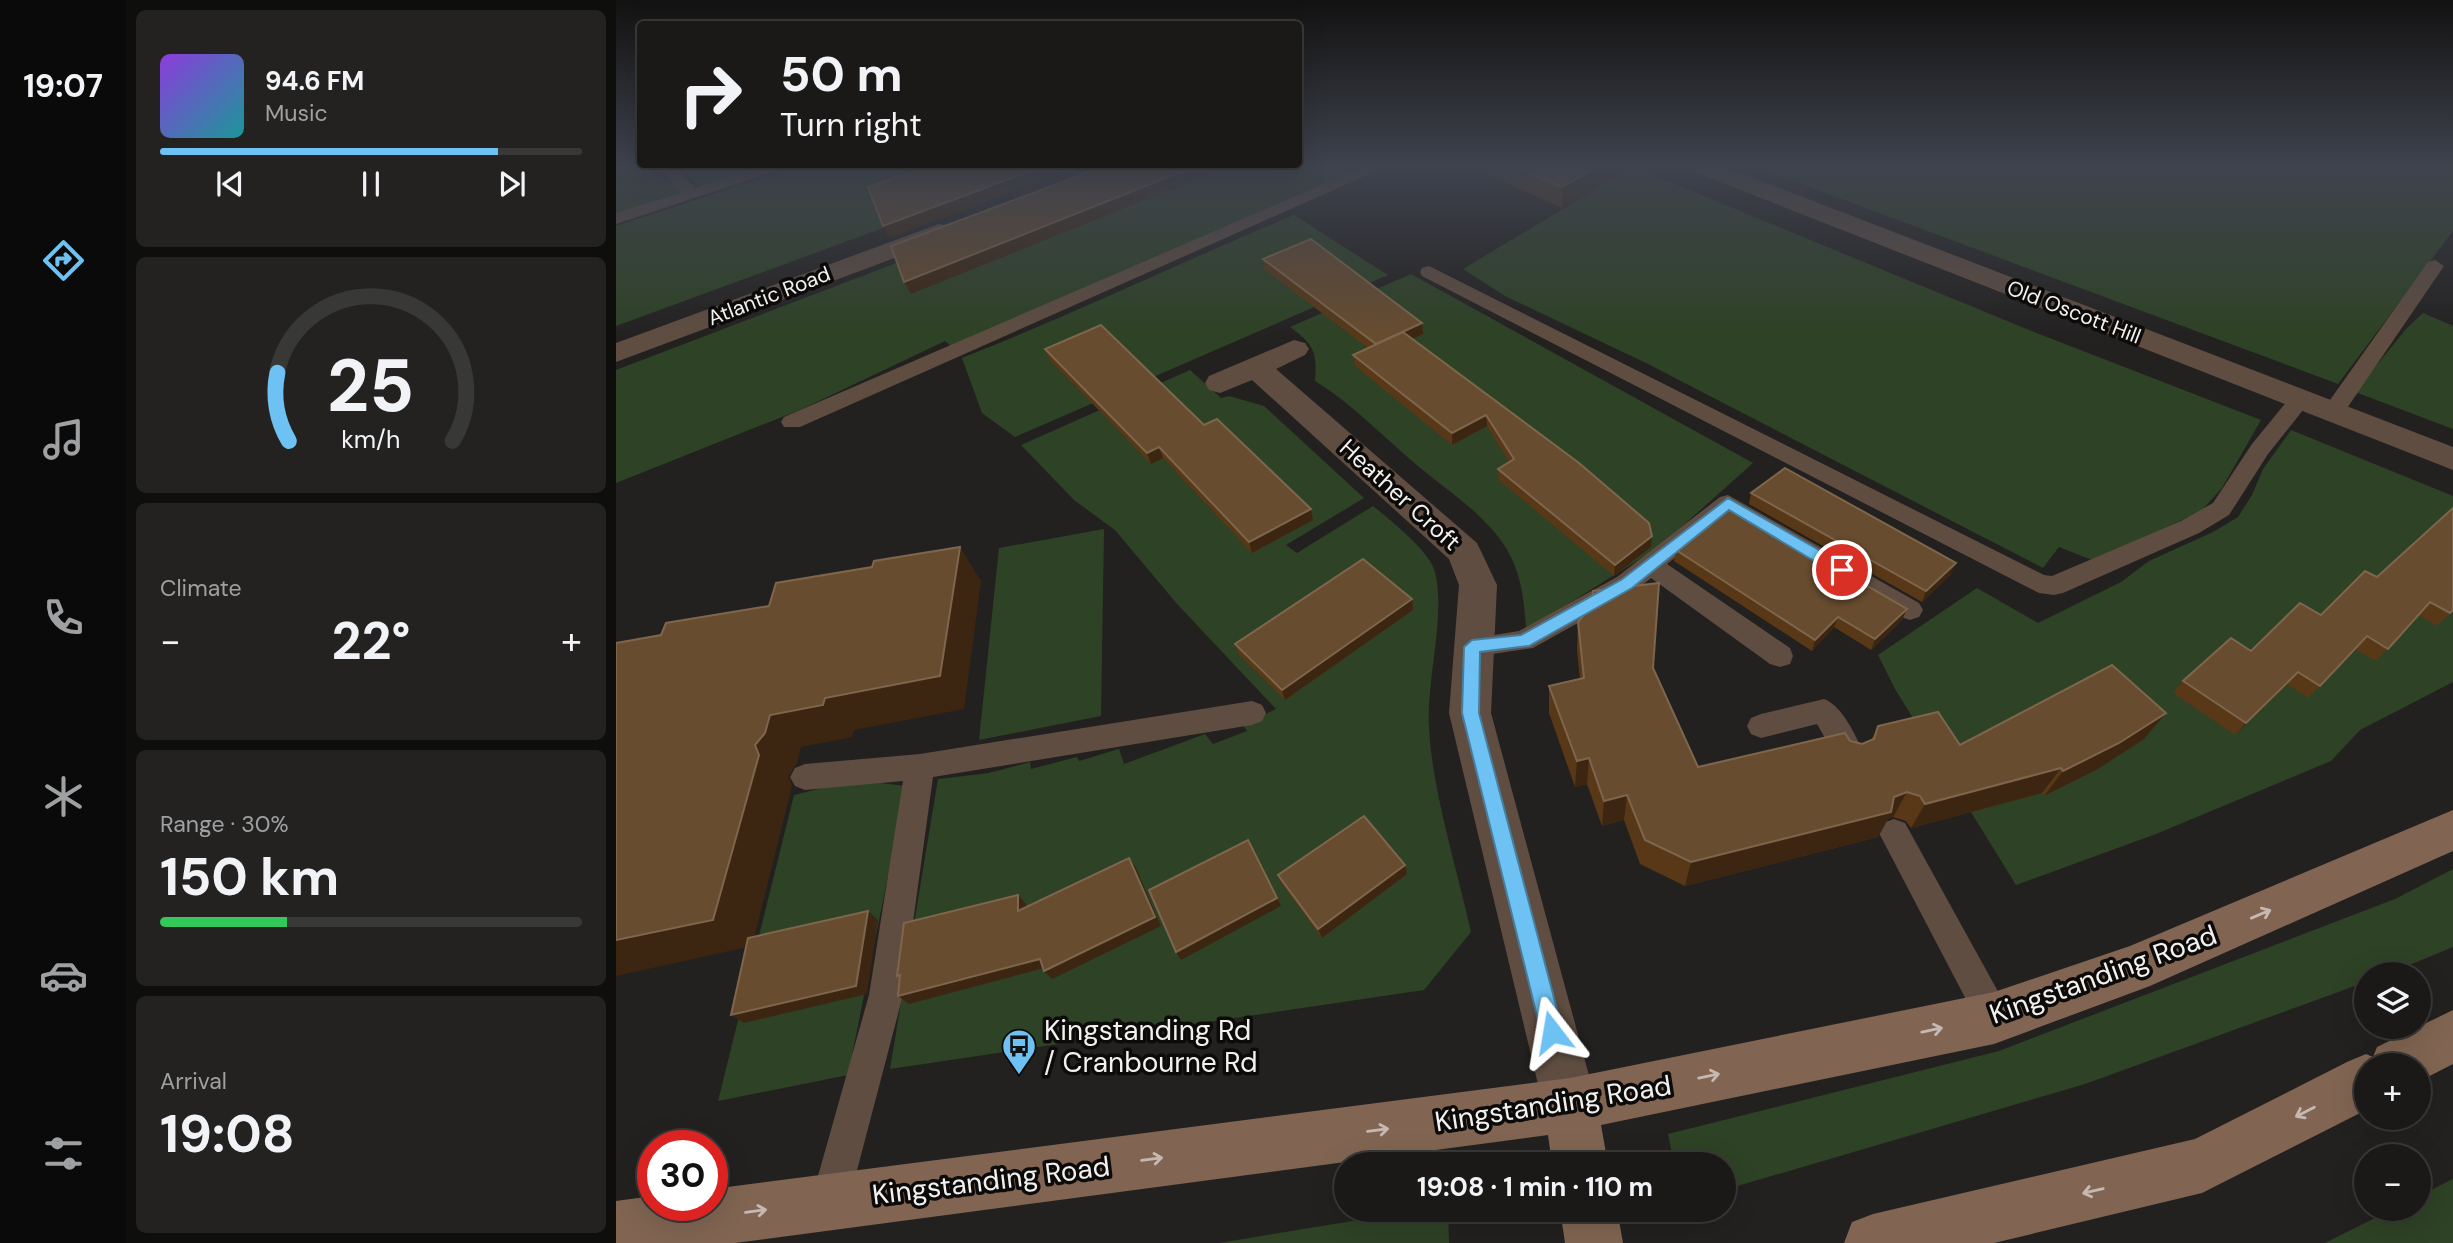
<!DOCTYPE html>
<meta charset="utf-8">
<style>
body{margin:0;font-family:"DM Sans",sans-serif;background:#232221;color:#f1f3f6;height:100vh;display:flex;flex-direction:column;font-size:26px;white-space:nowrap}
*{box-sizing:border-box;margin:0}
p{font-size:23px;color:#9fa0a2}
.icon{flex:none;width:38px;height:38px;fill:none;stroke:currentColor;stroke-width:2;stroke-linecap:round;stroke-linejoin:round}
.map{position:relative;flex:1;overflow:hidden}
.panel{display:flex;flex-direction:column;gap:10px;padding:10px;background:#0e0e0d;width:490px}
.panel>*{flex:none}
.guide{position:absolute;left:21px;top:21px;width:665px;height:147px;border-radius:7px;box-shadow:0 7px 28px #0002,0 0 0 2px #383837;background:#1a1918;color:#f1f3f6;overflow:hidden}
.fabs{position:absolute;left:1738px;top:962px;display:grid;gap:14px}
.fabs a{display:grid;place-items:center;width:77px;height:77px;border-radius:50%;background:#1a1918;box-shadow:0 7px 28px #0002,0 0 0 2px #383837;font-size:35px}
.speed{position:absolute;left:21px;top:1130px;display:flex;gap:14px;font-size:35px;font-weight:700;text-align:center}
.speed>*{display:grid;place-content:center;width:91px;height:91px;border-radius:50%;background:#1a1918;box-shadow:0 7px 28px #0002,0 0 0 2px #383837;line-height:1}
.speed .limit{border:10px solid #d22;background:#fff;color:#111}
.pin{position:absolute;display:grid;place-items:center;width:60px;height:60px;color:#fff;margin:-30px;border:4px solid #fff;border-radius:50%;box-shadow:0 2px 7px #0007}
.me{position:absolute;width:77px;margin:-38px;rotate:346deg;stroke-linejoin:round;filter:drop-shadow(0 0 5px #0008)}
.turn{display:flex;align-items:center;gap:24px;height:147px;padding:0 28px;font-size:32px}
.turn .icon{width:91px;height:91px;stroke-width:2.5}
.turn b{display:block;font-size:49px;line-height:60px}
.big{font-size:52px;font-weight:700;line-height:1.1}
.panel .tile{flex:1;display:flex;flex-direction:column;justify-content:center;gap:10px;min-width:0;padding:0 24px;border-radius:10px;background:#232221}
.panel .dial{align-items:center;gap:0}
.dial svg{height:182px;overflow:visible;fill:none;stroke:#383837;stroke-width:7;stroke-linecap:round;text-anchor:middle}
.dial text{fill:#f1f3f6;stroke:none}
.song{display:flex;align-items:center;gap:21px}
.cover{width:84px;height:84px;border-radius:10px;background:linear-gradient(135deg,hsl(270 70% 55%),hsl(180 70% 35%))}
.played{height:7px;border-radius:4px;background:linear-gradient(90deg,#6dc2f3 80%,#383837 80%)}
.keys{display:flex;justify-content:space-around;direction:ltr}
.heat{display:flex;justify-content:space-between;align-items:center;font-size:38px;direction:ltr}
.charge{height:10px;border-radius:5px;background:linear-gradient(90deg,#34c759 30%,#383837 0)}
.trip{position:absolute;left:718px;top:1152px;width:402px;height:70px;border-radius:35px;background:#1a1918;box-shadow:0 7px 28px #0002,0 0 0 2px #383837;font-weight:700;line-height:70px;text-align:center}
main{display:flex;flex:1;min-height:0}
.menu{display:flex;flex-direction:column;width:126px;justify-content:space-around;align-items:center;background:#0a0a0a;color:#9fa0a2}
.menu .icon{width:49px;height:49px}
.menu .current{color:#6dc2f3}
.menu b{font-size:32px;color:#f1f3f6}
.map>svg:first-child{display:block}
.green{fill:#2e4225}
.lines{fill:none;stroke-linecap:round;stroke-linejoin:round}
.lane{fill:#5f4d41;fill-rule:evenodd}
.street{fill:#5f4d41;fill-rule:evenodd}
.secondary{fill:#816552;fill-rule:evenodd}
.wall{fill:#583817}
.shaded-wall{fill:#3c2611}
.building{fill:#684c2f;stroke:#7e664d;stroke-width:2}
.oneway{stroke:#c5b9b1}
.route{fill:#6dc2f3;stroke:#477e9e;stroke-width:2}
.labels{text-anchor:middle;stroke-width:7;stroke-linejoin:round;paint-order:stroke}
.far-street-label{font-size:21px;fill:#f2f1f0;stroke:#0c0b0a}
.street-label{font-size:24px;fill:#f2f1f0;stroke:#0c0b0a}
.near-street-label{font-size:28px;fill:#f2f1f0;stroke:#0c0b0a}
.near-poi-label{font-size:28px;fill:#f2f1f0;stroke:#0c0b0a;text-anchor:start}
</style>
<main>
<nav class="menu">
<b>19:07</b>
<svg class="icon current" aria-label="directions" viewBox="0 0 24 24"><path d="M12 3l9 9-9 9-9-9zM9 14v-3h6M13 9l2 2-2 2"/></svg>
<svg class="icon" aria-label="music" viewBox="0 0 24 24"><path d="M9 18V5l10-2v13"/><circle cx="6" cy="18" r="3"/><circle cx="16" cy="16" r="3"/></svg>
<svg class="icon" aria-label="phone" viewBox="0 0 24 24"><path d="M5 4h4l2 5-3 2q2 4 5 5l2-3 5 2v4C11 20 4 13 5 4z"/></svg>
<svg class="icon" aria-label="climate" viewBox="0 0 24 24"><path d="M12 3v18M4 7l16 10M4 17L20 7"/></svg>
<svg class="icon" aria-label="car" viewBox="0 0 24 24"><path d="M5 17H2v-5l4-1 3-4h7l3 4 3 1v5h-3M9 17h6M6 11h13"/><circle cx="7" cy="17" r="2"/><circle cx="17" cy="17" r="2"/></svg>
<svg class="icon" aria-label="filters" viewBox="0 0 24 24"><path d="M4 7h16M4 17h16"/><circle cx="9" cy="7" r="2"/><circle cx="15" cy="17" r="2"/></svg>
</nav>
<section class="panel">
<div class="tile">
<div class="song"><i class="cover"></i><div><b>94.6 FM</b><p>Music</p></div></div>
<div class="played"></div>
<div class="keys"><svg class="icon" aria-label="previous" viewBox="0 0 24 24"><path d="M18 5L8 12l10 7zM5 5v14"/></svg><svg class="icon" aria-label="pause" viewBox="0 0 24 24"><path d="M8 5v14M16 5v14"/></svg><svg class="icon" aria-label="next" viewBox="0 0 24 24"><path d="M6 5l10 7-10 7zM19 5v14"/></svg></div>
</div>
<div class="tile dial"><svg viewBox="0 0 100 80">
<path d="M14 69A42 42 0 1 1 86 69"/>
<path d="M14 69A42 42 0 0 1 9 39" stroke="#6dc2f3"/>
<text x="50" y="56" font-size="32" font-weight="700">25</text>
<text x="50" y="72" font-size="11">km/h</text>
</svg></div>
<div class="tile"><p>Climate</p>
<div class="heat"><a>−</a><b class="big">22°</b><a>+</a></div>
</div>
<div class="tile"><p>Range · 30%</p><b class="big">150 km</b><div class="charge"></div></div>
<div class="tile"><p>Arrival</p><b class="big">19:08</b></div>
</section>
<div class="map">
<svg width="1837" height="1243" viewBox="0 0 1837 1243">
<rect width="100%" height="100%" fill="#232120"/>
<g class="green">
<path d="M0,164L33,165L42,179L57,180L65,193L0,215Z"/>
<path d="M718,164L735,174L336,347L329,341L186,409L0,483V370L537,165Z"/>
<path d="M1132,164H1442L1452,168L1456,164H1837V231L1722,384Z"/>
<path d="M62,165H154L84,187Z"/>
<path d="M187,165H439L0,326V226Z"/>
<path d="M1017,167L1418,332L1645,420L1606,488L1586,510L1481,562L1443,547L1427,568L1030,363L889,296L847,269Z"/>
<path d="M678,215L772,275L399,437L366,413L346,358C458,314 567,261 678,215Z"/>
<path d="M795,274L1137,463L1043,547L922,623L910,627C908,603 906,581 896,559C877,519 834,493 802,466C767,437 738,405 699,381C701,351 698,345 674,327Z"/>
<path d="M1807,313L1837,326V429L1739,392L1790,329Z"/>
<path d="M574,370L605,398L613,396L648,406L748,498L670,545L681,553L757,506C775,521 813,550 819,572C830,617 810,680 813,727C816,790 841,869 855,932L808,990L274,1069L322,779L373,773L414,762L415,769L461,757L463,761L503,749L508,764L589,734L597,744L631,731L627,725L660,709L562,605L499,530L458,500L405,445Z"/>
<path d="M1675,430L1837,496V682L1744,730L1715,761L1540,834L1400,885L1279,689L1262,655L1361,588L1422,623L1505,582L1533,561L1597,532L1622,517L1636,495L1647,469Z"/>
<path d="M488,529L485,716L363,740L383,548Z"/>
<path d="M239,780L290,786L232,1075L102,1101L178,795Z"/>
<path d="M1837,869V947L1769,975H1750V982L1469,1084L1108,1190V1164H1058L1052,1134L1383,1051L1779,899Z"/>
<path d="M1837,1179V1243H1709L1777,1209H1802L1803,1196Z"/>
<path d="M810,1209H832L833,1243H603Z"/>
</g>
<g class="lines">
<g class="lane">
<path d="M41,164H58L79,188L154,164H180L0,224V213L65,193Z"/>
<path d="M754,164H776L184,427H168L165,422L168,417Z"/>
<path d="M1819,260L1828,266L1725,417H1709L1706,412L1709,407L1812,262Z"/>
<path d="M813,266L1428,575L1436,576L1565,521L1597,503L1636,444L1676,395L1684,393L1695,400L1652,454L1613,515L1583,533L1447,593L1438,595L1423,593L806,276L804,272L806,268Z"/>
<path d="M1112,495L1303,603L1307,610L1303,617L1294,620L1285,617L1113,515L1051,564L1174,648L1177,656L1174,664L1164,667L1154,664L1035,578L1019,591L917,648L856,657L847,654L843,647L847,640L903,631L1001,577L1104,497Z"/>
<path d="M1208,699C1227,706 1240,737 1249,755L1244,764L1234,767L1224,764L1201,724L1145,738L1135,734L1131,726L1135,718L1145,714Z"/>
<path d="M636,701L646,705L650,713L646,721L636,725L317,777L287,995L233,1201L228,1215L214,1220L200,1215L195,1201L253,995L287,781L189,790L179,786L174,777L179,768L189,764L304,754Z"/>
<path d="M1278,819L1289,823L1390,1006L1395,1018L1390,1030L1378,1035L1366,1030L1263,833L1267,823Z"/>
</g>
<g class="street">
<path d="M1067,164H1101L1837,447V470L1071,169Z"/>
<path d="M323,224L332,226L336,232L332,238L0,362V343Z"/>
<path d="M678,340L689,343L693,349L689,355L660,369L861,543L881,585L875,713L981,1105L973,1124L954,1132L935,1124L927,1105L833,713L843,585L833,559L636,380L604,393L593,390L589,383L593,376Z"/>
</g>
<g class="secondary">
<path d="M1837,810V851L1534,986L1378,1044L985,1125L992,1164H936L932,1135L119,1243H0V1201L37,1196V1206H96V1189L954,1078L1378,992L1514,946Z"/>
<path d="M1837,1010V1064L1802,1082V1066H1750V1110L1586,1193L1378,1243H1228L1236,1222L1257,1214L1579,1139L1731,1062L1750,1054L1757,1057L1761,1047Z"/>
<path d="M944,1209H1001L1007,1243H949Z"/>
</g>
</g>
<g class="wall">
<path d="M847,164H1021L946,208Z"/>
<path d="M647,259L806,323L807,334L796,339L1035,547L998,576L883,480L882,469L893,462L871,426L836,445L739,366L737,355L752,348L649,270Z"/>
<path d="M429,349L588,425L695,509L697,520L636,553L547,458L535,464L434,360Z"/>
<path d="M1135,493L1335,574L1306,602L1133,504Z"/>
<path d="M1060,550L1286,620L1255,650L1218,627L1196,651L1058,561Z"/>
<path d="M1761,577L1837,610L1821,626L1803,615L1760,661L1739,649L1692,698L1671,684L1619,735L1557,693L1567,681L1635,651L1705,615Z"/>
<path d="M796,599L797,610L669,700L623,655L619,644Z"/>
<path d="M962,622L1037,668L1082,767L1234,741L1246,744L1255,740L1262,726L1344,745L1528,739L1482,769L1428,796L1426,793L1295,828L1290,821L1277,817L1272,819L1262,837L1069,886L1024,864L1008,820L986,826L971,784L959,787L933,713V686L964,679L961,650Z"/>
<path d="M789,865L791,874L706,938L666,884L662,875Z"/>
</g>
<g class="shaded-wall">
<path d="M433,164H469L273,238L267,226Z"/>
<path d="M585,164H618L295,294L288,282Z"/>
<path d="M987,164H1021L946,208V187Z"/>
<path d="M806,323L807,334L761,355L760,344Z"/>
<path d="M870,415L871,426L836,445V433Z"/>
<path d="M543,447L547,458L535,464L531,453Z"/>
<path d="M695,509L697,520L636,553L633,542Z"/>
<path d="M1036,536L1035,547L998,576L999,565Z"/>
<path d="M344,547L365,581L348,709L238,730L236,737L185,747L181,764L172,776L176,786L136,946L0,976V940L154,715L209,698Z"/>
<path d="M1340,563L1335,574L1306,602L1310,591Z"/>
<path d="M796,599L797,610L669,700L666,690Z"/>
<path d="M1291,609L1286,620L1255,650L1259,639Z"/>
<path d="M1222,617L1218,627L1196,651L1199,640Z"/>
<path d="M1682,672L1671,684L1619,735L1630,723Z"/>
<path d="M1550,713L1528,739L1482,769L1428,796L1447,771Z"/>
<path d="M973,758L971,784L959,787L961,761Z"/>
<path d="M1445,768L1426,793L1295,828L1309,804Z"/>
<path d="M1291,792L1277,817L1272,819L1262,837L1069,886L1075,862L1278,797Z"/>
<path d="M1011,795L1008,820L986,826L988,801Z"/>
<path d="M513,858L520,868L545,926L436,979L428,971Z"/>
<path d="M789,865L791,874L706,938L702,929Z"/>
<path d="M402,895L410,904V920L402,911Z"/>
<path d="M661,898L665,906L565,960L560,952Z"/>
<path d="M252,911L262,920L251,994L128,1023L115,1015Z"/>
<path d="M424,959L432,967L293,1004L282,996Z"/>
</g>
<g class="building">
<path d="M316,164H433L267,226L252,187Z"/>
<path d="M494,164H585L288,282L275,246Z"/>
<path d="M892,164H987L946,187Z"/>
<path d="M695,239L806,323L760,344L647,259Z"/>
<path d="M485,325L588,425L601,419L695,509L633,542L543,447L531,453L429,349Z"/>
<path d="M787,332L963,463L1033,523L1036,536L999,565L882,469L898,459L870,415L836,433L737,355Z"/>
<path d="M1169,468L1340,563L1310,591L1135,493Z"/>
<path d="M1115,507L1291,609L1259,639L1222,617L1199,640L1060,550Z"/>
<path d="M1837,508V610L1834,613L1814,602L1772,649L1751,636L1704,686L1682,672L1630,723L1567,681L1615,638L1635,651L1684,603L1705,615L1749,571L1761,577Z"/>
<path d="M344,547L324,676L209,698L207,705L154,715L149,733L139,745L143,755L97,920L0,940V643L45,635L50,623L153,606L160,583L256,567L258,561Z"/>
<path d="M747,559L796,599L666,690L619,644Z"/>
<path d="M1043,583L1037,668L1082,767L1229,733L1234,741L1246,744L1258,739L1262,726L1322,712L1344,745L1496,665L1550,713L1503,743L1447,771L1445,768L1309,804L1304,796L1291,792L1278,797L1275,812L1075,862L1029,840L1011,795L988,801L973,758L961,761L933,686L968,678L962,622L976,606L977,591Z"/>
<path d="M748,816L789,865L702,929L662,875Z"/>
<path d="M632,840L661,898L560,952L533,890Z"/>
<path d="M513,858L539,917L428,971L424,959L282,996L284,975L281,976L288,923L402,895V911Z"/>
<path d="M252,911L240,986L115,1015L132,938Z"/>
</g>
<defs><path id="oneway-shaft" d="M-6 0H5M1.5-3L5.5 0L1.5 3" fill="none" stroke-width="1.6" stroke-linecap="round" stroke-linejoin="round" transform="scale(1.75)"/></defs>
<g class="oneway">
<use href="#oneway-shaft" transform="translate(1645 914) rotate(-23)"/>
<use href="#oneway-shaft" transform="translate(1316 1030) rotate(-12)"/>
<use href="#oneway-shaft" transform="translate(1093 1076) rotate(-12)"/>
<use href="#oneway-shaft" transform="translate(1689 1112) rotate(153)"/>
<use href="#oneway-shaft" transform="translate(762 1130) rotate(-7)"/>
<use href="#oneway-shaft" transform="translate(536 1159) rotate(-7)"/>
<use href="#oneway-shaft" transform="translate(1477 1191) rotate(167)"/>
<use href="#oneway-shaft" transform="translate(140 1211) rotate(-8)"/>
</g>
<linearGradient id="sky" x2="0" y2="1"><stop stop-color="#131212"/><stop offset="0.49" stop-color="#3f434e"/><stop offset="1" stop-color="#3f434e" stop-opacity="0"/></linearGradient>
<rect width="1837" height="338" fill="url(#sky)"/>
<path class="route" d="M1112,498L1231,566V574H1220L1113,510L1016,588L913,646L864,652L863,713L947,1032L944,1039L936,1042L929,1039L925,1032L846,713L848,647L856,640L905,635L1005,580Z"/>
<defs>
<g id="bus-pin" transform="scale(1.75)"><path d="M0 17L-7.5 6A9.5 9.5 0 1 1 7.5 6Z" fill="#6dc2f3" stroke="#0c0b0a"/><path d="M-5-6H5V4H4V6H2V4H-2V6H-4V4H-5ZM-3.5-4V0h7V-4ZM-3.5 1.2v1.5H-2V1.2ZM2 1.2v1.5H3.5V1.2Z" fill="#111"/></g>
</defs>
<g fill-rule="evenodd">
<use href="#bus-pin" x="403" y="1046"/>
</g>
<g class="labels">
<g class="far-street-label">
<text transform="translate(153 296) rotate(-21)" y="7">Atlantic Road</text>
<text transform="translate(1458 312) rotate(21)" y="7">Old Oscott Hill</text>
</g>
<g class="street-label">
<text transform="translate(784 495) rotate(42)" y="8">Heather Croft</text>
</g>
<g class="near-street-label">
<text transform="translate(1487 974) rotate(-20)" y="10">Kingstanding Road</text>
<text transform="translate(937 1103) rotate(-9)" y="10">Kingstanding Road</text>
<text transform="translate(375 1180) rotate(-7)" y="10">Kingstanding Road</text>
</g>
<g class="near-poi-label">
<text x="428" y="1040">Kingstanding Rd<tspan x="428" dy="32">/ Cranbourne Rd</tspan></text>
</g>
</g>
</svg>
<div class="fabs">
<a><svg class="icon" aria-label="layers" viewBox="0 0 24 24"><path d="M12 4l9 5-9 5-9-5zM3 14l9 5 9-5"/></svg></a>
<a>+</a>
<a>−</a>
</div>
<div class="speed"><div class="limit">30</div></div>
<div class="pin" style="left:1226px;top:570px;background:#d93025"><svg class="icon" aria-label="arrive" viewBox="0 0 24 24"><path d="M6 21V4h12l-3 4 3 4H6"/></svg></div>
<svg class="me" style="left:936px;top:1032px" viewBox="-20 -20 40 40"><path d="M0-17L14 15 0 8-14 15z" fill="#6dc2f3" stroke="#fff" stroke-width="4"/></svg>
<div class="trip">19:08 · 1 min · 110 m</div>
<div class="guide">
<div class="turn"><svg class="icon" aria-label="right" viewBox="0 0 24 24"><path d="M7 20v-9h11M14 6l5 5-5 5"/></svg><div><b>50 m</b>Turn right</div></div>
</div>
</div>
</main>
